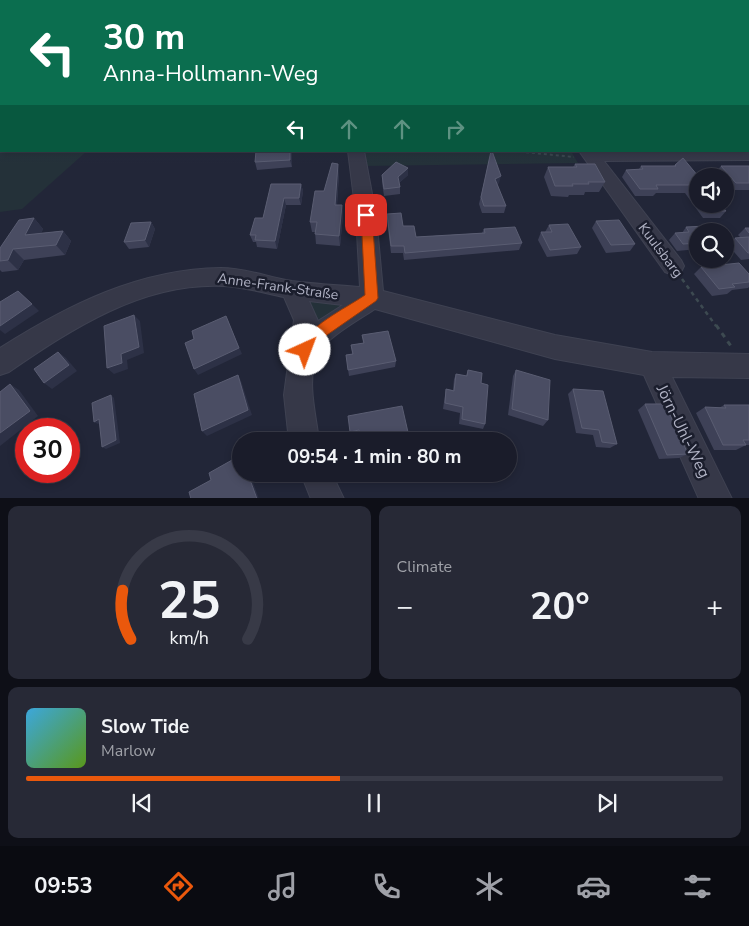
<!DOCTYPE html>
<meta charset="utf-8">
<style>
body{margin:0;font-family:"Nunito Sans",sans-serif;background:#272936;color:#f1f3f6;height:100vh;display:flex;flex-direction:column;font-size:19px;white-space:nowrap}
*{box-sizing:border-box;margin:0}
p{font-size:16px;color:#9fa1a8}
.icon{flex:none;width:28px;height:28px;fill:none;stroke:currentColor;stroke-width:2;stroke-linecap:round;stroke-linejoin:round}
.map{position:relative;height:498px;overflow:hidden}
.details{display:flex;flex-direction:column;gap:8px;padding:8px;background:#0e0f17;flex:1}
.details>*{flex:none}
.banner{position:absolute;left:0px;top:0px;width:750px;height:152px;box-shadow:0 2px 8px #0003,0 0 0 1px #383a47;background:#0b6e4f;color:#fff;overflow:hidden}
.controls{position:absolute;left:689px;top:168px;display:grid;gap:10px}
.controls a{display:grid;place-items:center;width:45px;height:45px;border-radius:50%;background:#1a1c2a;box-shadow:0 2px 8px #0003,0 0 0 1px #383a47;font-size:25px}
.speed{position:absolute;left:15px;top:418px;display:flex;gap:10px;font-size:25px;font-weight:700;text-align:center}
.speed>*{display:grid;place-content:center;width:65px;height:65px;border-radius:50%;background:#1a1c2a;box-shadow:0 2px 8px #0003,0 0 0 1px #383a47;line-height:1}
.speed .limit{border:8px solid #d22;background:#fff;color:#111}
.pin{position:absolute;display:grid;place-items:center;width:42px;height:42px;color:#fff;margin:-21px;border-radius:10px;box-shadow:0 2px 8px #0006}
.me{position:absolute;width:55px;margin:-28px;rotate:43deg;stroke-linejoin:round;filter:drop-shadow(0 0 4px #0008)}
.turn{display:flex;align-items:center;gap:18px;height:105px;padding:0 20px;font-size:22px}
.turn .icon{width:65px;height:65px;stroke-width:2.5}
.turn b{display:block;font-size:35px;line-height:42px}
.lanes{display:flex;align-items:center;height:48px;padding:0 20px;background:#0003;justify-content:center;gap:25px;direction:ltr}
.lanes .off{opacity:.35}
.big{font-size:38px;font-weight:700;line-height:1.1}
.details .widget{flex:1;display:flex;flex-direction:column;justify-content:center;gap:8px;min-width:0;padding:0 18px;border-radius:10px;background:#272936}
.details .dial{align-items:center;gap:0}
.dial svg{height:130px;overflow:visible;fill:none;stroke:#383a47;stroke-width:7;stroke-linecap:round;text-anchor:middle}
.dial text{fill:#f1f3f6;stroke:none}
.song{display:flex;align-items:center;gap:15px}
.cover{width:60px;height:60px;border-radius:8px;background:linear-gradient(135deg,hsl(200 70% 55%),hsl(90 70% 35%))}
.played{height:5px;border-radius:2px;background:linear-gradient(90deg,#ea580c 45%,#383a47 45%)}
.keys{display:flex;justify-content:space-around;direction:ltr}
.heat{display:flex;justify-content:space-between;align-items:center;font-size:28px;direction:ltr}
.details .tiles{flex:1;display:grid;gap:8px;grid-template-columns:1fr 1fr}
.widget:last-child{grid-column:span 2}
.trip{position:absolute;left:232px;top:432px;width:285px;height:50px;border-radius:25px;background:#1a1c2a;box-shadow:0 2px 8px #0003,0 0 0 1px #383a47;font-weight:700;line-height:50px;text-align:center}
.dock{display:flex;height:80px;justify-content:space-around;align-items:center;background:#0a0b11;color:#9fa1a8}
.dock .icon{width:35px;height:35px}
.dock .current{color:#ea580c}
.dock b{font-size:22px;color:#f1f3f6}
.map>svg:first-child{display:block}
.green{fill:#243139}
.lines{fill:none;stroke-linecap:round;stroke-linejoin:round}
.minor-casing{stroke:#3f4252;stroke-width:2}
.path-far2{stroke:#3d4a51;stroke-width:2;stroke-dasharray:3 3;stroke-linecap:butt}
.path-far1{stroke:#3d4a51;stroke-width:2.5;stroke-dasharray:4 4;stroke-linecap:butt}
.path{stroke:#3d4a51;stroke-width:3;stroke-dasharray:5 5;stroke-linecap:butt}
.minor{fill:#363848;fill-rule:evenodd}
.wall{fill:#3e4157}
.shaded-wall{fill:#2d3146}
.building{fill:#4a4d63;stroke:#5a5d72}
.route{fill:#ea580c;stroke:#983908}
.labels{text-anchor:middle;stroke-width:5;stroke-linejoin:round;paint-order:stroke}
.street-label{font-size:14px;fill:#b1b3c5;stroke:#1b1e2d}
.near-street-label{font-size:16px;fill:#b1b3c5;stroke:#1b1e2d}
</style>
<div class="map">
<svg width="749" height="499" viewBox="0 0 749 499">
<rect width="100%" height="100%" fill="#222638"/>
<g class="green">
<path d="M0,93L1,151H87L22,209L0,212Z"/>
<path d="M364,151H571L578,163L367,166Z"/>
<path d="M308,299L349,302L317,328Z"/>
</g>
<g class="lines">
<g class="minor-casing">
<g id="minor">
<path d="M749,150V160L604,161L681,260L684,266L681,272L673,275L665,272L579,151Z"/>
<path d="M348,151H364L376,215L383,291L555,335L652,352L749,354V378L672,377L732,499H699L644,375L555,359L375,309C360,319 322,340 316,357C307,384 316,414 319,441H289L284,395L294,320L284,297C264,293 245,287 224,286C143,282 73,328 9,372L0,375V348C68,305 139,269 221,268C245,268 268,277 292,281C314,284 337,285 360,287L356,215ZM309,301L343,305L318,321Z"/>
<path d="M301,474H332L344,499H311Z"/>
</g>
</g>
<path class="path-far2" d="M514,151L574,157"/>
<path class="path-far1" d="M682,279L716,326"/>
<path class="path" d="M716,325L731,346"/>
<use href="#minor" class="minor"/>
</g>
<g class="wall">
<path d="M292,151V167L257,170L255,162Z"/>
<path d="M490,156L499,183L497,184L506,206L504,213H482L479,204Z"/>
<path d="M575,164L605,182L599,192H585L584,195H569L568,197L551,196L544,177L548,167H573Z"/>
<path d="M675,165L698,176V204H720L726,211L720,218H703L685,193H656L653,196H635L622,177L626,170L639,169L641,166H673Z"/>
<path d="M721,166H749V190H730L725,184V176H718L715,173Z"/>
<path d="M408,168V175L399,183L400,187V194L384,196L382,182V175Z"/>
<path d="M339,174L337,205H342L343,215L340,246L316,244L315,232H312L310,222L324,191Z"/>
<path d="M271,184H301L303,191L301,205H286L277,249L257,247L256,242H253L250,235L263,218Z"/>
<path d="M387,214L416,237L482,233L484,229L522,243L519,250L404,260L403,253H391L387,221Z"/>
<path d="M34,218L43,229L41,233L63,231L71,241L65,255L24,260L18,270L2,272L0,270V248Z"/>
<path d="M596,221L635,244L630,251L606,253L592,228Z"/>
<path d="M151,222L155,229L149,247L129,249L124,242Z"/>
<path d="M549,225L581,247L577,254L547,257L538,240L541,232H545Z"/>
<path d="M686,227L698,231V249L677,251L669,240L675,233H682Z"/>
<path d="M745,228H749V259L741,260L728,245L735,238L740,237L738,235Z"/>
<path d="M701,267L749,274V287L748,288L732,290L727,294L712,296L694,274Z"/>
<path d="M362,335L396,361L395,367L349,376L346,355L352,354L351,345L363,343Z"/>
<path d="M468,370L481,383L485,424L483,429L459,424L460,413L443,409L445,395L446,389L453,390L454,379L456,374L466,376Z"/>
<path d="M516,370L548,420L543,426L508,415L513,376Z"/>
<path d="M573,389L617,444L610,448L596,447L593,435L576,433L568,394Z"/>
<path d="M645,404L688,454L679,458L659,459L638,410Z"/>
<path d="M724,405H749V445H746L736,450H714L696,413L705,407L719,408Z"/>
<path d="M464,474H492V478L490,480Z"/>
</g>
<g class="shaded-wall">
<path d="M290,151H292V167L290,160Z"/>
<path d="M338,164L339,174L336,215L335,205Z"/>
<path d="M408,168V175L398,184V177Z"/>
<path d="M501,176L499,183L493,186L495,179Z"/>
<path d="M301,184L303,191L301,205L299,198Z"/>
<path d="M284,198L286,205L277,249L275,241Z"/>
<path d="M342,205L343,215L340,246L339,236Z"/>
<path d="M34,218L43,229L35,245L25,235Z"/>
<path d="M151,222L155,229L149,247L145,240Z"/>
<path d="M63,231L71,241L65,255L56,245Z"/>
<path d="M13,249L24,260L18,270L8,260Z"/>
<path d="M32,304L39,311L5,334L0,330V326Z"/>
<path d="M134,315L140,321L144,353L127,360L128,369L114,374L107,368L121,354Z"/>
<path d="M226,316L242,354L198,375L194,369Z"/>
<path d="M58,352L66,358L77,371L52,389L44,383Z"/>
<path d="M238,375L241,381L252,415L207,436L202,431Z"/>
<path d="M10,384L19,390L38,416L0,446V433Z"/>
<path d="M111,395L114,398L120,443L106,449L102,447Z"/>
<path d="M99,419L103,422L98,424L94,422Z"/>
<path d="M359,430V435L351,437L350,432Z"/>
<path d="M248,474H250L259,499H257Z"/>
</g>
<g class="building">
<path d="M256,151H290V160L255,162Z"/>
<path d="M491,151H492L501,176L495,179L506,206H484L481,197Z"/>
<path d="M683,158L698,176V195L690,185H656L658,189H640L626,170L643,169L641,166H676L675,165Z"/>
<path d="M396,162L408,168L398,177L400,187L384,189L382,175Z"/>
<path d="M332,163L338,164L335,205H342L339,236L315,234L317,222H310L315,191H324Z"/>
<path d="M575,164H595L605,182H588L589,184H572L573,186H555L548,167H577Z"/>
<path d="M721,166H749V183H736Z"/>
<path d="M271,184H301L299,198H284L275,241L255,240L256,235H250L255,218H263Z"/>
<path d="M704,204H720L726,211H709Z"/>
<path d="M401,213L403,226H414L416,237L485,233L484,229L515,227L522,243L405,253L404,246H391L387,214Z"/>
<path d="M34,218L25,235L63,231L56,245L13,249L8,260L0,261V248L19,220Z"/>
<path d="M619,220L635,244L611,245L596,221Z"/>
<path d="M151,222L145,240L124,242L131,223Z"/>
<path d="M568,224L581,247L550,250L541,232H552L549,225Z"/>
<path d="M706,226L711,231H698V243L683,244L675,233L689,232L686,227Z"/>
<path d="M745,228H749V233Z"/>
<path d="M749,237V253H748L735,238Z"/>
<path d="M739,263L749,274V282L732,284L735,287L719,289L701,267Z"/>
<path d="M18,291L32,304L0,326V302Z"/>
<path d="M134,315L139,347L121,354L122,363L107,368L104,326Z"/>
<path d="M226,316L239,348L194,369L185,343L194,339L192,331Z"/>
<path d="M388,331L396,361L348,370L346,355L353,354L351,345L364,343L362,335Z"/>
<path d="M58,352L69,365L44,383L34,369Z"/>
<path d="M468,370L482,373L481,383L488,385L485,424L462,419L463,407L445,403L446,389L454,391L456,374L467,376Z"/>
<path d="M516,370L550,380L548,420L512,409Z"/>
<path d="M238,375L248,410L202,431L194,394Z"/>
<path d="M10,384L30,411L0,433V392Z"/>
<path d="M573,389L603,391L617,444L602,442L599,430L582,428Z"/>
<path d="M111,395L116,440L102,447L99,419L94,422L92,403Z"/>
<path d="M645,404H665L688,454L667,455Z"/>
<path d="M724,405H749V440H743L746,445H723L705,407L726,408Z"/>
<path d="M402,406L410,441H361L359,430L350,432L348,416Z"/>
<path d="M241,455V474H248L257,499H191L189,492L211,480L209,473Z"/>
<path d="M475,474H492V478Z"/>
</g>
<linearGradient id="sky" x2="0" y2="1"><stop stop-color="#13151f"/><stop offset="0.57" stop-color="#3e475e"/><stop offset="1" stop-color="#3e475e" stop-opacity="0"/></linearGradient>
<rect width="749" height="163" fill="url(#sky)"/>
<path class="route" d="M366,211L372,215L378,298L376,301L327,335L309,355L305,357L300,355L298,350C309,325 343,310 365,295L361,215Z"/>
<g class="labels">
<g class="street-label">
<text transform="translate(661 250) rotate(53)" y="5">Kuulsbarg</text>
<text transform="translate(278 286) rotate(8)" y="5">Anne-Frank-Straße</text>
</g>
<g class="near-street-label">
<text transform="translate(684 431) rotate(64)" y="6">Jörn-Uhl-Weg</text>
</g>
</g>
</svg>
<div class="controls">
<a><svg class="icon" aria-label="sound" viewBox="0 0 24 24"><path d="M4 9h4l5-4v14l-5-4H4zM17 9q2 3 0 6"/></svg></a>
<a><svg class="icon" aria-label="search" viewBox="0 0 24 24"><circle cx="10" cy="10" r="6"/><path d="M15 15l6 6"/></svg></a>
</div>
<div class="speed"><div class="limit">30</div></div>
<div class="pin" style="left:366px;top:215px;background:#d93025"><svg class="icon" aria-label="arrive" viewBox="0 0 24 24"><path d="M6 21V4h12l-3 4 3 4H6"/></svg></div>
<svg class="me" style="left:305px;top:350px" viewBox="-20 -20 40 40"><circle r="19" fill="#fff"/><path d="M0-13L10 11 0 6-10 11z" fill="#ea580c"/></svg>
<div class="trip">09:54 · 1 min · 80 m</div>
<div class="banner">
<div class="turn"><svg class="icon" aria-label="left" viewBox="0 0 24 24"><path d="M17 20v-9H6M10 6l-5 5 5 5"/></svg><div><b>30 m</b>Anna-Hollmann-Weg</div></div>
<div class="lanes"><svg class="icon" aria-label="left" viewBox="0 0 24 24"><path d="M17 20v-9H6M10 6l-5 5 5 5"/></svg><svg class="icon off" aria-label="ahead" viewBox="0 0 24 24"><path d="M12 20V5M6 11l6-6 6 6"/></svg><svg class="icon off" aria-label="ahead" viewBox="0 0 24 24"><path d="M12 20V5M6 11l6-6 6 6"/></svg><svg class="icon off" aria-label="right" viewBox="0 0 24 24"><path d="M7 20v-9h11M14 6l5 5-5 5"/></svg></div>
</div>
</div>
<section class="details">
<div class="tiles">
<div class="widget dial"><svg viewBox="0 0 100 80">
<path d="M14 69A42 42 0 1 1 86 69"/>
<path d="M14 69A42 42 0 0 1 9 39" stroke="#ea580c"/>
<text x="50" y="56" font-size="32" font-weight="700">25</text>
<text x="50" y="72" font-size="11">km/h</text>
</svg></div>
<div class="widget"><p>Climate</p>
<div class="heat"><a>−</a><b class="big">20°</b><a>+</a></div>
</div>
<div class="widget">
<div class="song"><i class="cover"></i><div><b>Slow Tide</b><p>Marlow</p></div></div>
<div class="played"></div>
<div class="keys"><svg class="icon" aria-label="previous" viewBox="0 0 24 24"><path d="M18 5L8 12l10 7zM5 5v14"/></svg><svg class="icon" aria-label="pause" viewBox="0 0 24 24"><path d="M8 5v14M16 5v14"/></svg><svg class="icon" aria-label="next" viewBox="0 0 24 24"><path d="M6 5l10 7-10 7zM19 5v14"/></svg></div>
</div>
</div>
</section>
<nav class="dock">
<b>09:53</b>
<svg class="icon current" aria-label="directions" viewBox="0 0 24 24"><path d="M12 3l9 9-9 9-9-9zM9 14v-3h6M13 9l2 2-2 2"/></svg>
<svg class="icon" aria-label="music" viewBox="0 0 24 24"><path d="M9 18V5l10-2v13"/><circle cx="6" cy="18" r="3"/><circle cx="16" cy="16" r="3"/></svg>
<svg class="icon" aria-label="phone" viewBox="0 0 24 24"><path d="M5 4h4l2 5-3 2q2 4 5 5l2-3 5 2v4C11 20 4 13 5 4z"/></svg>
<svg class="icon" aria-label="climate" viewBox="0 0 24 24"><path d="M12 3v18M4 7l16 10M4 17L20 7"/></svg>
<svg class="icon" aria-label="car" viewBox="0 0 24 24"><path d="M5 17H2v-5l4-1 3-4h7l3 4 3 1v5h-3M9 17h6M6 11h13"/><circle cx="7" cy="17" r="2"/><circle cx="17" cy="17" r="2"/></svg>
<svg class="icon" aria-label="filters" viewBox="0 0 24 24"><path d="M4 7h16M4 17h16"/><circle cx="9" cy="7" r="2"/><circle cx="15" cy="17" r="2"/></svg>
</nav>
